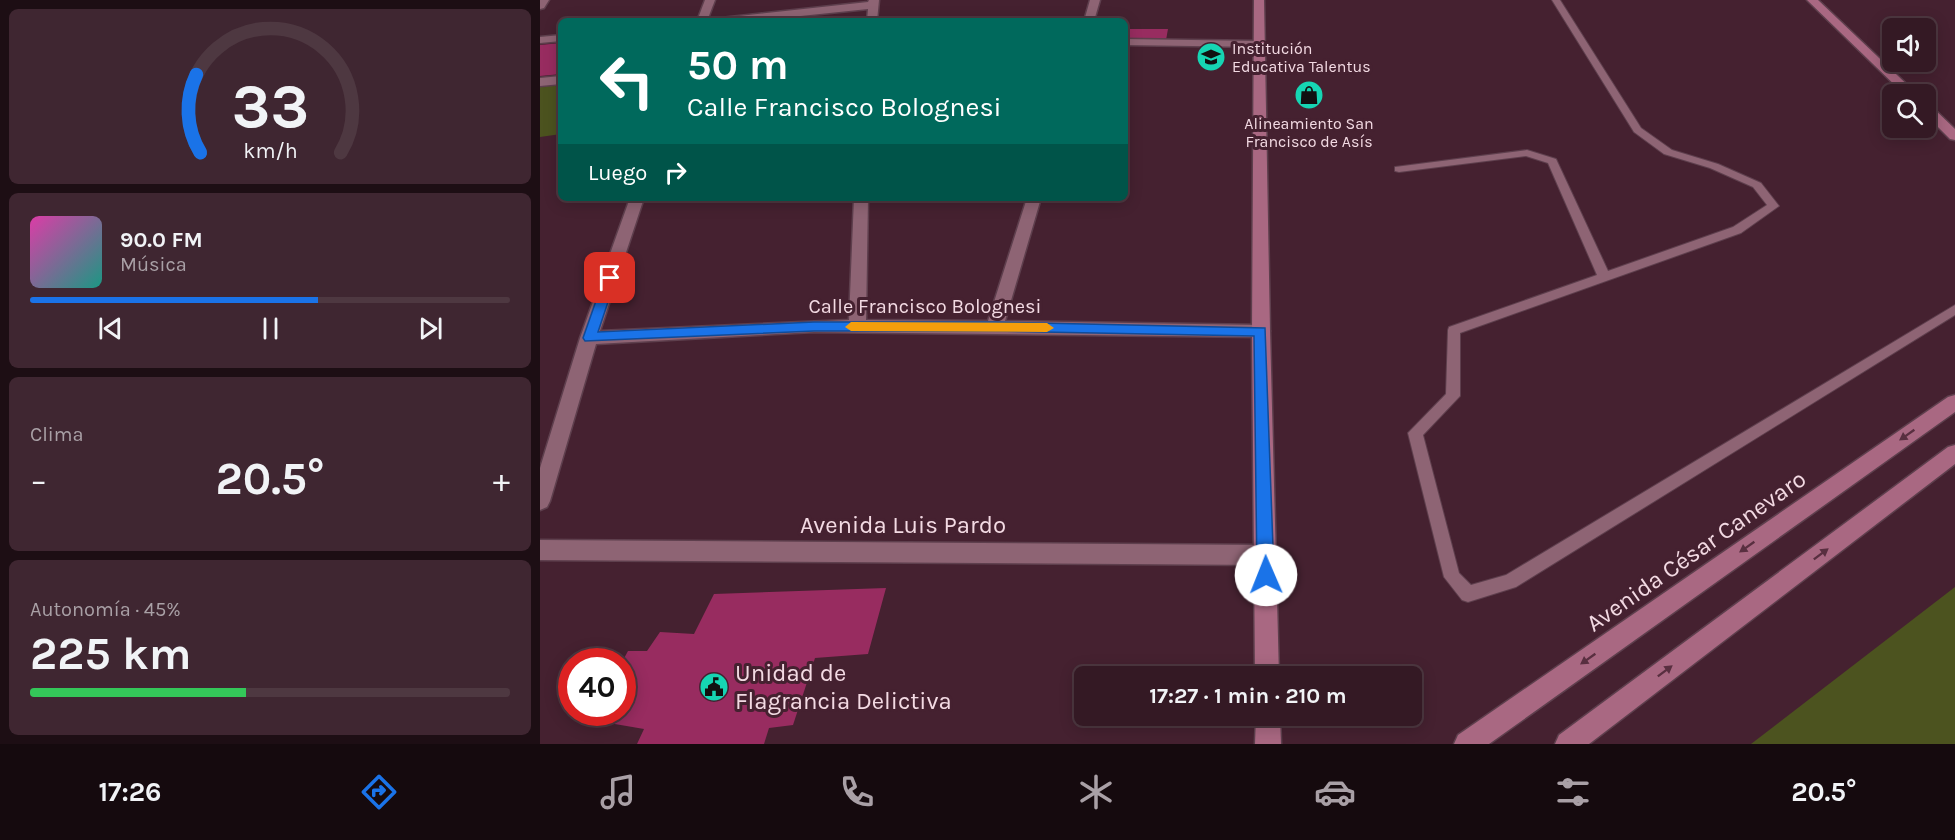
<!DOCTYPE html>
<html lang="es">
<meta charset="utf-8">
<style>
body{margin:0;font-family:Karla,sans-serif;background:#3f2631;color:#f1f3f6;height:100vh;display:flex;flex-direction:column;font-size:22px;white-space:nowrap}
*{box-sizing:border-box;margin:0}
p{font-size:20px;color:#a9a0a6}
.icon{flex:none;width:33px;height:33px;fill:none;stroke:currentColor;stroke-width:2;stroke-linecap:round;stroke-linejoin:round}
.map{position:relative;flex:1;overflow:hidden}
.drawer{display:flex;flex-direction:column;gap:9px;padding:9px;background:#1d0e14;width:540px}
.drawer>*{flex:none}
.banner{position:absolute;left:18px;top:18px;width:570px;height:183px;border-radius:9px;box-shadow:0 3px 15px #0003,0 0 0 2px #4e3841;background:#00695c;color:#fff;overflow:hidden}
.buttons{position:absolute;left:1342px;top:18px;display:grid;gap:12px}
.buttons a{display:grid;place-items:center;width:54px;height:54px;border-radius:9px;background:#341924;box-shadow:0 3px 15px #0003,0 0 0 2px #4e3841;font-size:30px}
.speed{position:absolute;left:18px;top:648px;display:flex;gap:12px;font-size:30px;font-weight:700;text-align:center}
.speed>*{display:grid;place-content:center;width:78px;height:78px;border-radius:50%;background:#341924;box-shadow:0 3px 15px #0003,0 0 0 2px #4e3841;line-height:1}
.speed .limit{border:9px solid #d22;background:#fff;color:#111}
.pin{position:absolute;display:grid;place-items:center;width:51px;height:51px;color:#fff;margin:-26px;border-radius:12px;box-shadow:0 3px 9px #0006}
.me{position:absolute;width:66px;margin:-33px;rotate:359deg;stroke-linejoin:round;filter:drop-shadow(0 0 4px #0008)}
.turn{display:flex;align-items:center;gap:21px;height:126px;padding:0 30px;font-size:27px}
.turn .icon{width:78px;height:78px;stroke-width:2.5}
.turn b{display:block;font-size:42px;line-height:51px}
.then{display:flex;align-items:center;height:57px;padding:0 30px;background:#0003;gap:12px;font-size:22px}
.big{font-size:45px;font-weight:700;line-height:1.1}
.drawer .widget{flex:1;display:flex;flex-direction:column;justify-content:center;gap:9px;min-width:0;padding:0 21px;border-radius:9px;background:#3f2631}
.drawer .dial{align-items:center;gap:0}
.dial svg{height:156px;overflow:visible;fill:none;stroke:#4e3841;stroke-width:7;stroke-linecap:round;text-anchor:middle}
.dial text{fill:#f1f3f6;stroke:none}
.song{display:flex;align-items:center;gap:18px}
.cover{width:72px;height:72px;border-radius:9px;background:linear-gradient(135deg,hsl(320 70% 55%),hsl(170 70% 35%))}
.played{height:6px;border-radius:3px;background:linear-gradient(90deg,#1a73e8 60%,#4e3841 60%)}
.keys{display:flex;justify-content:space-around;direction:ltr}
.heat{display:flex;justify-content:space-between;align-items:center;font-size:33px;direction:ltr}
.charge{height:9px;border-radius:4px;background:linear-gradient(90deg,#34c759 45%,#4e3841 0)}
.trip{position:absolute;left:534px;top:666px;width:348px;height:60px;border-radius:9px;background:#341924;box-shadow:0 3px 15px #0003,0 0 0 2px #4e3841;font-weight:700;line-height:60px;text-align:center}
.dock{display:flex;height:96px;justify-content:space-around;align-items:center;background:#150a0e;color:#a9a0a6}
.dock .icon{width:42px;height:42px}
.dock .current{color:#1a73e8}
.dock b{font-size:27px;color:#f1f3f6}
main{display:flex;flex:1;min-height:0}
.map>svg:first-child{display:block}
.green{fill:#4c531f}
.building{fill:#982c60}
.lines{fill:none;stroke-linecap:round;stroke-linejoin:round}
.lane-casing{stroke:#5e3f4d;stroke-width:2}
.street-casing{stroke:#5e3f4d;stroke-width:3}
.secondary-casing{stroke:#5e3f4d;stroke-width:3}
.lane{fill:#8e6474;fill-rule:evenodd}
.street{fill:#8e6474;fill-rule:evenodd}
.secondary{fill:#a96882;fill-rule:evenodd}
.oneway{fill:#592f40}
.route{fill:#1a73e8;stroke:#114b97;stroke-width:1.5}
.slow{fill:#f59e0b}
.labels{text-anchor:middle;stroke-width:6;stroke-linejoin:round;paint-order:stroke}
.far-poi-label{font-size:16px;fill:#f3dae3;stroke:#452130;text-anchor:start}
.street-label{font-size:20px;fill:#f3dae3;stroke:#452130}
.near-street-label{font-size:24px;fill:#f3dae3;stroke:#452130}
.near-poi-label{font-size:24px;fill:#f3dae3;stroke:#452130;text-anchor:start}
</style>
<main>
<section class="drawer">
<div class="widget dial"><svg viewBox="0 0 100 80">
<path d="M14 69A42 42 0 1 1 86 69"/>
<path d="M14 69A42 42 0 0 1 12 29" stroke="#1a73e8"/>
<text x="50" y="56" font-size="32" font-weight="700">33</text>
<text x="50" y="72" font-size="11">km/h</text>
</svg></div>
<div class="widget">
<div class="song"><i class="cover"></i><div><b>90.0 FM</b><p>Música</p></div></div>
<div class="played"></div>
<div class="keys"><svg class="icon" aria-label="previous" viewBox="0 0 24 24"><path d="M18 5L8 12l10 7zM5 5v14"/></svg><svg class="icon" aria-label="pause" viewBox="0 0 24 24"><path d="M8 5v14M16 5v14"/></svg><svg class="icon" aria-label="next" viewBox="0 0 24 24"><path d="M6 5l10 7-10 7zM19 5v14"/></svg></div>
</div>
<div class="widget"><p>Clima</p>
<div class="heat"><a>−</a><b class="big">20.5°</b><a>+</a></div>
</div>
<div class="widget"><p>Autonomía · 45%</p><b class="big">225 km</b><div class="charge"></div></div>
</section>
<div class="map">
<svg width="1415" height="744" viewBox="0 0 1415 744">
<rect width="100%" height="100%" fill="#452130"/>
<g class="green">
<path d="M21,83V134L0,137V86Z"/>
<path d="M1415,587V744H1211Z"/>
</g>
<g class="building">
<path d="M585,29H628L626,40L585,39Z"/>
<path d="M21,43V74L0,76V45Z"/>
<path d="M346,588L328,654L275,658L253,725L229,728L224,744H97L104,729L69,723L76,712H82V662L88,651H107L120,632L154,634L174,594Z"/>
</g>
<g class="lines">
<g class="lane-casing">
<path id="lane" d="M1012,0H1020L1101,128L1132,150L1178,164L1221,183L1239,206L1201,233L920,333V396L883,435L919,573L931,585L966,575L1415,305V315L976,587L928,602L922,600L904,577L868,433L906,394L908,330L909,327L1057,275L1008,163L986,156L859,172L855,171V167L987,150L1016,159L1068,271L1193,227L1227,205L1213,187L1170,168L1124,154L1094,132Z"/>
</g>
<g class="street-casing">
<g id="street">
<path d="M0,0H9L4,8L0,9Z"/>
<path d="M165,0H175L167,21H157Z"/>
<path d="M329,0H339L337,21H327L328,9L212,21H176L181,18L328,2Z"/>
<path d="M550,0H560L554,21H544Z"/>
<path d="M21,35V41L0,43V37Z"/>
<path d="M585,39L719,41L725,44L719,47L585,45Z"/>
<path d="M21,76V84L0,86V78Z"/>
<path d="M90,198H104L60,331L309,320L314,198H328L326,320L448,321L487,198H501L465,321L721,325L727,327L730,331L727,335L721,337L274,332L56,344L10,501L7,507L0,510V468L40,338Z"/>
<path d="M0,540L726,545L734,548L737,555L734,562L726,565L0,560Z"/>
</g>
</g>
<g class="secondary-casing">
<g id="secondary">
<path d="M714,0H724L730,331L739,676H715L712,331Z"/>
<path d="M1267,0H1278L1377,94H1364Z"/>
<path d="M1386,104L1390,105L1415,129V140L1410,139L1386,115Z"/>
<path d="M1415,395V412L949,744H914L918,735L1408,397Z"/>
<path d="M1415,445V464L1049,744H1015L1019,735L1408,447Z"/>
<path d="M716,716H740L741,744H715Z"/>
</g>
</g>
<use href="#lane" class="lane"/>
<use href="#street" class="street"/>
<use href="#secondary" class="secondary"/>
</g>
<defs><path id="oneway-solid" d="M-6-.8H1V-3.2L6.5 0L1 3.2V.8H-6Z" transform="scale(1.5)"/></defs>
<g class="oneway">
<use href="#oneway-solid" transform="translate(1367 435) rotate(145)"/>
<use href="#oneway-solid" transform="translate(1207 547) rotate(145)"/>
<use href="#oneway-solid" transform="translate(1281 554) rotate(-37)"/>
<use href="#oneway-solid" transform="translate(1048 659) rotate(145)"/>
<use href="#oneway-solid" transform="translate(1125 671) rotate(-37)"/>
</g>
<path class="route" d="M70,274L76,278L58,332L274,322H455L725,328L734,575L732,581L726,583L720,581L717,575L714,336L455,331H274L45,341L43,338L64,278Z"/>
<path class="slow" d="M311,322L507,323L514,328L507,332L311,331L305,327Z"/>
<defs>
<g id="school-disc" transform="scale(1.5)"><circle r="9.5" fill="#16d5b3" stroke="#452130"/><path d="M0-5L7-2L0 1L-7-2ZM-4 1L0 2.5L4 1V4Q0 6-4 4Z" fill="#111"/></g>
<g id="shop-disc" transform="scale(1.5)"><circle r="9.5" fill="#16d5b3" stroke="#452130"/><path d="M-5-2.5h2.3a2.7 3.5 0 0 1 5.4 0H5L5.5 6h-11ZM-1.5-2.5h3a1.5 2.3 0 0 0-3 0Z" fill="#111"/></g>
<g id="civic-disc" transform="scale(1.5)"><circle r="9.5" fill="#16d5b3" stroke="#452130"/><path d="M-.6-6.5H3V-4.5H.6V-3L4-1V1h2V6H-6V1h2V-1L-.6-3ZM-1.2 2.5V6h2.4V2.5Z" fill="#111"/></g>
</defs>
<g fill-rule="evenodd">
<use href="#school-disc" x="671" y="57"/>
<use href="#shop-disc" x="769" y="95"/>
<use href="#civic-disc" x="174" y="687"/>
</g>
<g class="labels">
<g class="far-poi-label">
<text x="692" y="54">Institución<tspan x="692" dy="18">Educativa Talentus</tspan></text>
<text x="769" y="129" text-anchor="middle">Alineamiento San<tspan x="769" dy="18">Francisco de Asís</tspan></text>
</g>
<g class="street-label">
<text x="385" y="313">Calle Francisco Bolognesi</text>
</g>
<g class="near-street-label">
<text x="363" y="533">Avenida Luis Pardo</text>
<text transform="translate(1156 551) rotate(-35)" y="8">Avenida César Canevaro</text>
</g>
<g class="near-poi-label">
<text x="195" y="681">Unidad de<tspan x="195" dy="28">Flagrancia Delictiva</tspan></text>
</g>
</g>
</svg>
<div class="buttons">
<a><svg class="icon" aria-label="sound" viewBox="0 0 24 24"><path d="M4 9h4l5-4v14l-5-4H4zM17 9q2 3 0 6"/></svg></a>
<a><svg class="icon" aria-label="search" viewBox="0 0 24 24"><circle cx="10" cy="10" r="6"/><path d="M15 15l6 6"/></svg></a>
</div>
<div class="speed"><div class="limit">40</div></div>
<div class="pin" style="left:70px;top:278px;background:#d93025"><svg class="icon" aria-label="arrive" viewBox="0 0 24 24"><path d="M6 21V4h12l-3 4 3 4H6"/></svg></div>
<svg class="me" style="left:726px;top:575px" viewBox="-20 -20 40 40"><circle r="19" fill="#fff"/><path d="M0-13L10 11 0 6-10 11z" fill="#1a73e8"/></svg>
<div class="trip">17:27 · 1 min · 210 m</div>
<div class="banner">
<div class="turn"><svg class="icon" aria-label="left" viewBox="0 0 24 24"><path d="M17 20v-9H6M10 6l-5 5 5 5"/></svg><div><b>50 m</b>Calle Francisco Bolognesi</div></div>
<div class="then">Luego<svg class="icon" aria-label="right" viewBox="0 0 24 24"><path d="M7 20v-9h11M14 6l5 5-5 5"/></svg></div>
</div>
</div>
</main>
<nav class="dock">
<b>17:26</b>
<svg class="icon current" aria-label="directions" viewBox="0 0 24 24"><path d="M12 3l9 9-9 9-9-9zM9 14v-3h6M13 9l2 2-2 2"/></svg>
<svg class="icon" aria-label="music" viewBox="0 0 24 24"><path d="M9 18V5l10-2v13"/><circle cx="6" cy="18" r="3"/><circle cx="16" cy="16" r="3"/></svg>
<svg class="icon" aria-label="phone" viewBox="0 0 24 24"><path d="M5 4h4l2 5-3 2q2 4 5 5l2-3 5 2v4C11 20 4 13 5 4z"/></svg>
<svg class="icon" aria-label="climate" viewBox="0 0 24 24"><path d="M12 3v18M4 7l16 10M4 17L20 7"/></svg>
<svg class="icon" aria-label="car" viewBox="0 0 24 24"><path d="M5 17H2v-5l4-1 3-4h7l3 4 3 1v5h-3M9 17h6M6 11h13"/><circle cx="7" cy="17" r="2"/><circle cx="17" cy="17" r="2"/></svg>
<svg class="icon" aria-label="filters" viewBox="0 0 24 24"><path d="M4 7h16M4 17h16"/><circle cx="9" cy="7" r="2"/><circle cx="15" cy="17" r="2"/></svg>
<b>20.5°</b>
</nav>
